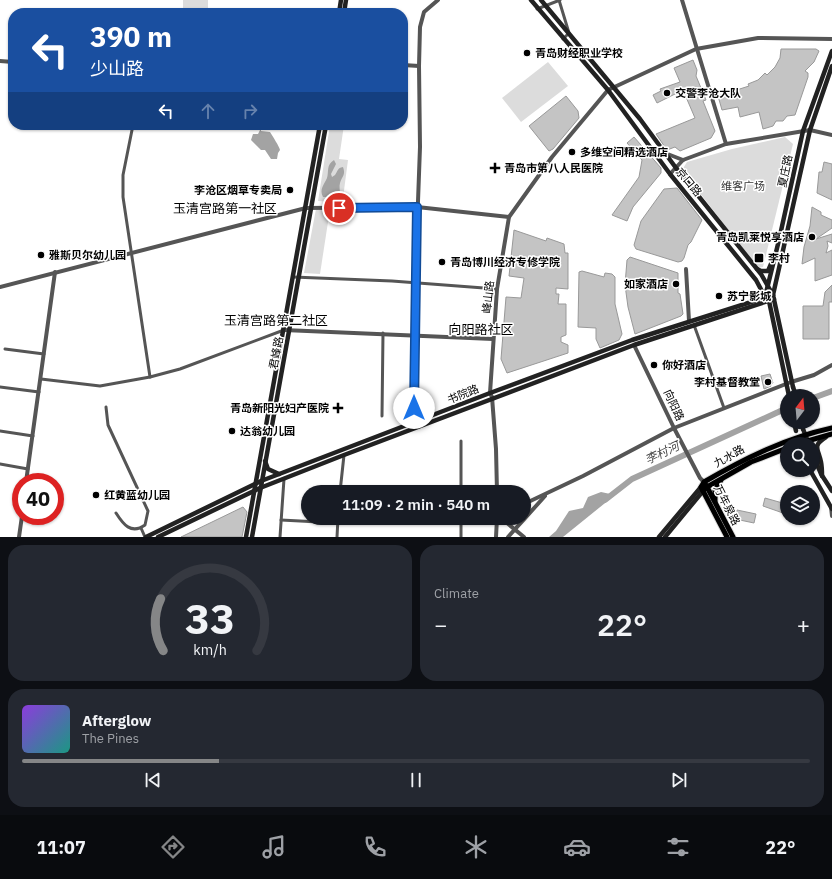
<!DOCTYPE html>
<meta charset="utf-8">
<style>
body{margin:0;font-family:"IBM Plex Sans","Noto Sans SC",sans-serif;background:#242831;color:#f1f3f6;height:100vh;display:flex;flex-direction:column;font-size:15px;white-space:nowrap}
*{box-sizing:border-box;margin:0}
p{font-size:13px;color:#9ea1a6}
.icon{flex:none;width:22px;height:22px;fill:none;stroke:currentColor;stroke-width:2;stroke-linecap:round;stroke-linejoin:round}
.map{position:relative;height:537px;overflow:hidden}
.panel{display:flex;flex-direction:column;gap:8px;padding:8px;background:#0d0f14;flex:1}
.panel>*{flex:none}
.hud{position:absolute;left:8px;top:8px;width:400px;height:122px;border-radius:16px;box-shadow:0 1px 3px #0004;background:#1a4fa0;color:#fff;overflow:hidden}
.needle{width:26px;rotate:16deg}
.controls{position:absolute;left:780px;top:389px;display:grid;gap:8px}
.controls a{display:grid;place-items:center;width:40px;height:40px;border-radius:50%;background:#171b24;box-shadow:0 1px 3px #0004;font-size:20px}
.speed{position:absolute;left:12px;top:473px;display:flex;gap:8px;font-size:20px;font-weight:700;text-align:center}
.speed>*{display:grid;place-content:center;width:52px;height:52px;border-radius:50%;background:#171b24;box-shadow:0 1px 3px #0004;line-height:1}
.speed .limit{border:6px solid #d22;background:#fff;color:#111}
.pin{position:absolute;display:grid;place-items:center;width:34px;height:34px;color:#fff;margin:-17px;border:2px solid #fff;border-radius:50%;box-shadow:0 1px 4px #0007}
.me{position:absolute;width:44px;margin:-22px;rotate:0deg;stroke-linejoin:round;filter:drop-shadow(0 0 3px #0008)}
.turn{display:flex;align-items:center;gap:14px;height:84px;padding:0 16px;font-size:18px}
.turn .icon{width:52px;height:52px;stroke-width:2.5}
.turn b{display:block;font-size:28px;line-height:34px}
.lanes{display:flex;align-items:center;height:38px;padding:0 16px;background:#0003;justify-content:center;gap:20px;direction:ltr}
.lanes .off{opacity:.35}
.big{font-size:30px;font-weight:600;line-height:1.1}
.panel .card{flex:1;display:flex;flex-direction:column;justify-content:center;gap:6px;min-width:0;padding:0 14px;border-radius:16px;background:#242831}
.panel .dial{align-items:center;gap:0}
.dial svg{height:104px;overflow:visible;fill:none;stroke:#363941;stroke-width:7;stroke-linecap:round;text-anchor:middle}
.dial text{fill:#f1f3f6;stroke:none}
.song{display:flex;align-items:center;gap:12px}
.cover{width:48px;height:48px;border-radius:6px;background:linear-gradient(135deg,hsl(270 70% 55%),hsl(170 70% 35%))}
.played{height:4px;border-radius:2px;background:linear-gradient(90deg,#858687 25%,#363941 25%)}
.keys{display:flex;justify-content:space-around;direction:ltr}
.heat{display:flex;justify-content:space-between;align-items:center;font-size:22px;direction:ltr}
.panel .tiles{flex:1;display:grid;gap:8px;grid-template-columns:1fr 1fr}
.card:last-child{grid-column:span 2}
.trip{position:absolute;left:301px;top:485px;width:230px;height:40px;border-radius:20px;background:#171b24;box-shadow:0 1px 3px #0004;font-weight:600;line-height:40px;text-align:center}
.menu{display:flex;height:64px;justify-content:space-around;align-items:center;background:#090b0e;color:#9ea1a6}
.menu .icon{width:28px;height:28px}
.menu .current{color:#858687}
.menu b{font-size:18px;color:#f1f3f6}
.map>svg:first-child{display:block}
.green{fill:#dcdcdc}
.water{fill:#a3a3a3}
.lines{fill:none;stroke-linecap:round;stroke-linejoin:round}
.river{stroke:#a3a3a3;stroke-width:6}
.building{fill:#c4c4c4;stroke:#999}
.primary-casing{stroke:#dbdbdb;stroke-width:7}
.minor{stroke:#555;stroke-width:3}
.tertiary{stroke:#555;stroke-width:4}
.secondary{stroke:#222;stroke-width:4.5}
.primary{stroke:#000;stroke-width:5}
.secondary-bridge{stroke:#222;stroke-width:4.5}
.route-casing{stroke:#114b97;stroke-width:10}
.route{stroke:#1a73e8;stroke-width:7}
.poi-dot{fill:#000;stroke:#fff;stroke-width:1.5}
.labels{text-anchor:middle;stroke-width:3;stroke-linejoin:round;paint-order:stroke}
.poi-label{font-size:11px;font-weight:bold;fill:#000;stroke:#fff;text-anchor:start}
.street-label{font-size:11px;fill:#000;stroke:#fff}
.park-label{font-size:11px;fill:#333;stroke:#fff}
.water-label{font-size:12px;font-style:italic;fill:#444;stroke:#fff}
.quarter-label{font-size:13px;fill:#000;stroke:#fff}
</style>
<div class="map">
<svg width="832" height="537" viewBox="0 0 832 537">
<rect width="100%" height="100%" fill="#fff"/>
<g class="green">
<rect x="183" y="0" width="25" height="13"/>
<path d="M548,62L568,86L521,122L502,98Z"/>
<path d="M330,125H344L339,159L348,160L343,198L331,202L318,201Z"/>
<path d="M785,137L793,144L763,267L758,268L682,170L687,162L732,149Z"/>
<path d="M316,209H330L320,274L304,273Z"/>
</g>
<g class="water">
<path d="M261,128V131L270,132C273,137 279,146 280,150L278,153L277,159H271L265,150H261L251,140L253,134H258Z"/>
<path d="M334,160L336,164L331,174L332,177L335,175C338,171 337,168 343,167C346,175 342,176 340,183C339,186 340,191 340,194L335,197H323C319,189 324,185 327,178C329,171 326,165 334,160Z"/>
<path d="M601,492L615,495L563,537H549L556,531L569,511L583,508L588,497Z"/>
</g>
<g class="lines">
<g class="river">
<path d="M813,398L832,391"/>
<path d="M605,500L632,479L787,408"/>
</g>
</g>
<g class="building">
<path d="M781,49H816L819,51L814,62L805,71L808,73V77L795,115L787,116L783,121H776L773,126L763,129L759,112L740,117L738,107L722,110L718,96L749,86L748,84L758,80L765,73L767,75L775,67L780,58Z"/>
<path d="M693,60L697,70L696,76L706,100L703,101L715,131L711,138L680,151L675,147L667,150L656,134L695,118L683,90L657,103L653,95L661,91L660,89L680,82L674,68Z"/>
<path d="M566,96L578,111L579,118L553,149L549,151L529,126Z"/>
<path d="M634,137L661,168V173L633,207L627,221L612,215L639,177L642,160L627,143Z"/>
<path d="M824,162L832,164V200L817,193L819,172H822Z"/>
<path d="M677,188L702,220L691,242L688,245L684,258L682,261L678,262L636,249L634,245L641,221L664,189Z"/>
<path d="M812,207L821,212V215L832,220V228L816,239L832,234V243L827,241L828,246L826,253L832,250V275L815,281V258L802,264L804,247L810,226Z"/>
<path d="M514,230L546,241L547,238L564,244L565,253H568V289L556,288V294H559L558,304H566V335L561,337V342L568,345V353L507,373L501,359L506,297L521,298L524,278L509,276Z"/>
<path d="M630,257L678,273V293L680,294L683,314L681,316L635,334L628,307L625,285L627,260Z"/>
<path d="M582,271L604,277L605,273L612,274L615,277V304L622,334L619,340L600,348L596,339V328L578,327L579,272Z"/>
<path d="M832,285V302H829V339H803V306H823L825,292Z"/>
<path d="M770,374L773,383L770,384L771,386L764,389L761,376Z"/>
<path d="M765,498L786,504L783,513L763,506Z"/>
<path d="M243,507L247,512L242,537H181Z"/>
<path d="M737,510L756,514L754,523L735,519Z"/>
</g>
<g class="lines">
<g class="primary-casing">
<g id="primary">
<path d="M797,444L832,434"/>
<path d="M706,485L733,537"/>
<path d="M703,491L707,487L751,462L787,448"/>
<path d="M715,501V490L721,480"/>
<path d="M727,537L701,487L704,482C745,458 786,438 832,428"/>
</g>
</g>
<g class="minor">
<path d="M559,0L569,33L563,39"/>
<path d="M537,9L560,0"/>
<path d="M133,125L123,175V197L150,377"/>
<path d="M293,277L392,281L497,289"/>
<path d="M694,325L724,408"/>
<path d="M5,349L44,354"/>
<path d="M41,379L100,386L150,377L180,369L284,330"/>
<path d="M0,387L39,392"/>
<path d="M106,407L108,425L148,511L145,525C131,535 123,524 116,513"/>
<path d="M382,416L383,333"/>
<path d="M0,431L33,436"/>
<path d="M0,464L28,469"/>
<path d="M340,492L344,455"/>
<path d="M461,492V441"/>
<path d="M281,520L338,523"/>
<path d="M141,528L145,537"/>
<path d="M280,537L284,479"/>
<path d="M337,537L338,518"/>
<path d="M461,537V518"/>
</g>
<g class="tertiary">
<path d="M682,0L726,144"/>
<path d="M0,61L13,62"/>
<path d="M403,65L419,66"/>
<path d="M665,153L683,160"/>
<path d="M670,174L683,160L726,144L810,130L832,135"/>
<path d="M686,269L689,321"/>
<path d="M0,287L306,208L417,207L509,217"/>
<path d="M284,330L493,339"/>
<path d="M634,345L674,428L700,478L704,482"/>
<path d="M414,428L415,283L420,147L419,66L420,27L424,12L438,0"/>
<path d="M26,482L55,272"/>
<path d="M497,492L496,449L492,397L490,393L497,289L509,217L552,157L608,90L696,49L758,38L832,39"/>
<path d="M524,504L583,476L674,428L791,382L814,375L832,365"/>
<path d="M831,507L832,516"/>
<path d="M501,518L524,537"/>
<path d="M19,537L22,516"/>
<path d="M496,537L497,518"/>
<path d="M508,537L545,496"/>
</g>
<g class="secondary">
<path d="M531,0L608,90L670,174L756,280L765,297L769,301L789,396"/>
<path d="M541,0L640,119L676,168L761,274L773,295"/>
<path d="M339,13L341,0"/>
<path d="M344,13L346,0"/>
<path d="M757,269L761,271H768L771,264"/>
<path d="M765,297L779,240L803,131L832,51"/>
<path d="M793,387L773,295L810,130L832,66"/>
<path d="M803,429L809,444"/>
<path d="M813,455L821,474L832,491"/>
<path d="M265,461L268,469L279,474"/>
<path d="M810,470L832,509"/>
<path d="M822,476C822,471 822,467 821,462C818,448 812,446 826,437"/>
<path d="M146,537L261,481L490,393L632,340L773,295"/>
<path d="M158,537L260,488L344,455L634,345L774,299"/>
<path d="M246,537L320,125"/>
<path d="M252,537L326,125"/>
<path d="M659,537L701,487"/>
<path d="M665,537L703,491"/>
</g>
<use href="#primary" class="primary"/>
<g class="secondary-bridge">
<path d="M793,387L796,396"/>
<path d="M794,422L796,431"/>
<path d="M802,422L803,429"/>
</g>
</g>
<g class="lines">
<g class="route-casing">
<path id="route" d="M339,208L417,207L414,408"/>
</g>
<use href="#route" class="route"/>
</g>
<g class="poi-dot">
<circle cx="527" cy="53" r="4"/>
<circle cx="667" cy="93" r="4"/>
<circle cx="572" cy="152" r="4"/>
<path d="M493 162h4v4h4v4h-4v4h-4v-4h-4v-4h4z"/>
<circle cx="290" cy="190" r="4"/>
<circle cx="812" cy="237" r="4"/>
<circle cx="41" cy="255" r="4"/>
<rect x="754" y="253" width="10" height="10" rx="2"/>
<circle cx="442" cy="262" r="4"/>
<circle cx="676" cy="284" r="4"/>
<circle cx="719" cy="296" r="4"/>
<circle cx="654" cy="365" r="4"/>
<circle cx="768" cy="382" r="4"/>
<path d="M336 402h4v4h4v4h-4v4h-4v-4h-4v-4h4z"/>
<circle cx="232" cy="431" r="4"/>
<circle cx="96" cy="495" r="4"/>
</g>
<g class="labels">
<g class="poi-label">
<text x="535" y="57">青岛财经职业学校</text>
<text x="675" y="97">交警李沧大队</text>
<text x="580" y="156">多维空间精选酒店</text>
<text x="504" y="172">青岛市第八人民医院</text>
<text x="282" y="194" text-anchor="end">李沧区烟草专卖局</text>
<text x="804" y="241" text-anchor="end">青岛凯莱悦享酒店</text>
<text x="49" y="259">雅斯贝尔幼儿园</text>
<text x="768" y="262">李村</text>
<text x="450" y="266">青岛博川经济专修学院</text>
<text x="668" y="288" text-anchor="end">如家酒店</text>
<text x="727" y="300">苏宁影城</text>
<text x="662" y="369">你好酒店</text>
<text x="760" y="386" text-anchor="end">李村基督教堂</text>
<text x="329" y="412" text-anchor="end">青岛新阳光妇产医院</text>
<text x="240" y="435">达翁幼儿园</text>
<text x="104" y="499">红黄蓝幼儿园</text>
</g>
<g class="street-label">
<text transform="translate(785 171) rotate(-78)" y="4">夏庄路</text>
<text transform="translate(689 182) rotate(50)" y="4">京口路</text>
<text transform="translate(488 297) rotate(-84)" y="4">峰山路</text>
<text transform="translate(276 353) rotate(-79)" y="4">君峰路</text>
<text transform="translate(463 394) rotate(-22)" y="4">书院路</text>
<text transform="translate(674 405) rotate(65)" y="4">向阳路</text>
<text transform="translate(729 456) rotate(-29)" y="4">九水路</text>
<text transform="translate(727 505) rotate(63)" y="4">万年泉路</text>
</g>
<g class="park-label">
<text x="743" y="190">维客广场</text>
</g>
<g class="water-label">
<text transform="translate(662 453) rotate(-25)" y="4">李村河</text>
</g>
<g class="quarter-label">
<text x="225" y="213">玉清宫路第一社区</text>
<text x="276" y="325">玉清宫路第二社区</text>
<text x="481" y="334">向阳路社区</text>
</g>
</g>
</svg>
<div class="controls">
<a><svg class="needle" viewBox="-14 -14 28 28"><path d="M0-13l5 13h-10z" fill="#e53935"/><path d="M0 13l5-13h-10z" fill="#9ea1a6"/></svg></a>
<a><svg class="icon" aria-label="search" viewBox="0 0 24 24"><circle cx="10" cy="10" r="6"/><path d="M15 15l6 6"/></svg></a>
<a><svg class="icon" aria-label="layers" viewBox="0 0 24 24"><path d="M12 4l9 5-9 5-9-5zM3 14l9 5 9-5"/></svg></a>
</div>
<div class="speed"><div class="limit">40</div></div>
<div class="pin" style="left:339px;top:208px;background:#d93025"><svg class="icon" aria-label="arrive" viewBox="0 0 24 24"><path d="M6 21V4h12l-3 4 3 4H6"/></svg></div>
<svg class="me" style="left:414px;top:408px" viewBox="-20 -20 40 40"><circle r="19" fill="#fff"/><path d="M0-13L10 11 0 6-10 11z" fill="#1a73e8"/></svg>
<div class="trip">11:09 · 2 min · 540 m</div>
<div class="hud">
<div class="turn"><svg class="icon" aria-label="left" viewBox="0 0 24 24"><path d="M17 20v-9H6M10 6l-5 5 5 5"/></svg><div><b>390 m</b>少山路</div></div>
<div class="lanes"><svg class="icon" aria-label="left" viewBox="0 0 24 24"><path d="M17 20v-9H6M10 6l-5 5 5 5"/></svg><svg class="icon off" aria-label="ahead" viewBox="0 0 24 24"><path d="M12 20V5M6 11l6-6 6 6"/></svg><svg class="icon off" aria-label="right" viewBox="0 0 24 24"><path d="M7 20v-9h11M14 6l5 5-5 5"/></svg></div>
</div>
</div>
<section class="panel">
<div class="tiles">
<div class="card dial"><svg viewBox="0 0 100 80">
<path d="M14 69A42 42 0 1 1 86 69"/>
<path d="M14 69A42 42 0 0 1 12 29" stroke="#858687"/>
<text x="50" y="56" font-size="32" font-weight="700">33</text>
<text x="50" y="72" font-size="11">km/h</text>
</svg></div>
<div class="card"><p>Climate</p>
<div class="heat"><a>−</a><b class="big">22°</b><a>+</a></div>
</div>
<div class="card">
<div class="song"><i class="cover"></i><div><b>Afterglow</b><p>The Pines</p></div></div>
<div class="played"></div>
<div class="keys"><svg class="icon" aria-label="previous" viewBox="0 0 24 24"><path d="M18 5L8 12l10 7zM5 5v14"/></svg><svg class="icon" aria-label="pause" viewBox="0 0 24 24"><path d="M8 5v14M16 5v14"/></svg><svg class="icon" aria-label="next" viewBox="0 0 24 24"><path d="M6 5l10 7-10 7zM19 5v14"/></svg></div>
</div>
</div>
</section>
<nav class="menu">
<b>11:07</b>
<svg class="icon current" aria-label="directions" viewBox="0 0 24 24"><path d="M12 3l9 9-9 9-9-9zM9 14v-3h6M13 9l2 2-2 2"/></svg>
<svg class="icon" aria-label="music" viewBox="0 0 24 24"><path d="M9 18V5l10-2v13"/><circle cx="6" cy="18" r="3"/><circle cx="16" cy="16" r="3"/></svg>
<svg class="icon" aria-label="phone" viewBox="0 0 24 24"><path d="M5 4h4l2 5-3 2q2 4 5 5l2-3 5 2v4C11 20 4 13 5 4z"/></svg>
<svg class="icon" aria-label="climate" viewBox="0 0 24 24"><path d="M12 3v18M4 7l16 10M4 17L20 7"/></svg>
<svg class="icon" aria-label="car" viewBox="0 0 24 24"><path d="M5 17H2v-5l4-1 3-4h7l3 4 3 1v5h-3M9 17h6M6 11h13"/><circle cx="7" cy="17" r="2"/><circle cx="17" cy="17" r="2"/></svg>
<svg class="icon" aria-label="filters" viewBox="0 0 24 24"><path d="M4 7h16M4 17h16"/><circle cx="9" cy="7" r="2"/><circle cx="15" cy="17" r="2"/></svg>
<b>22°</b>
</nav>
